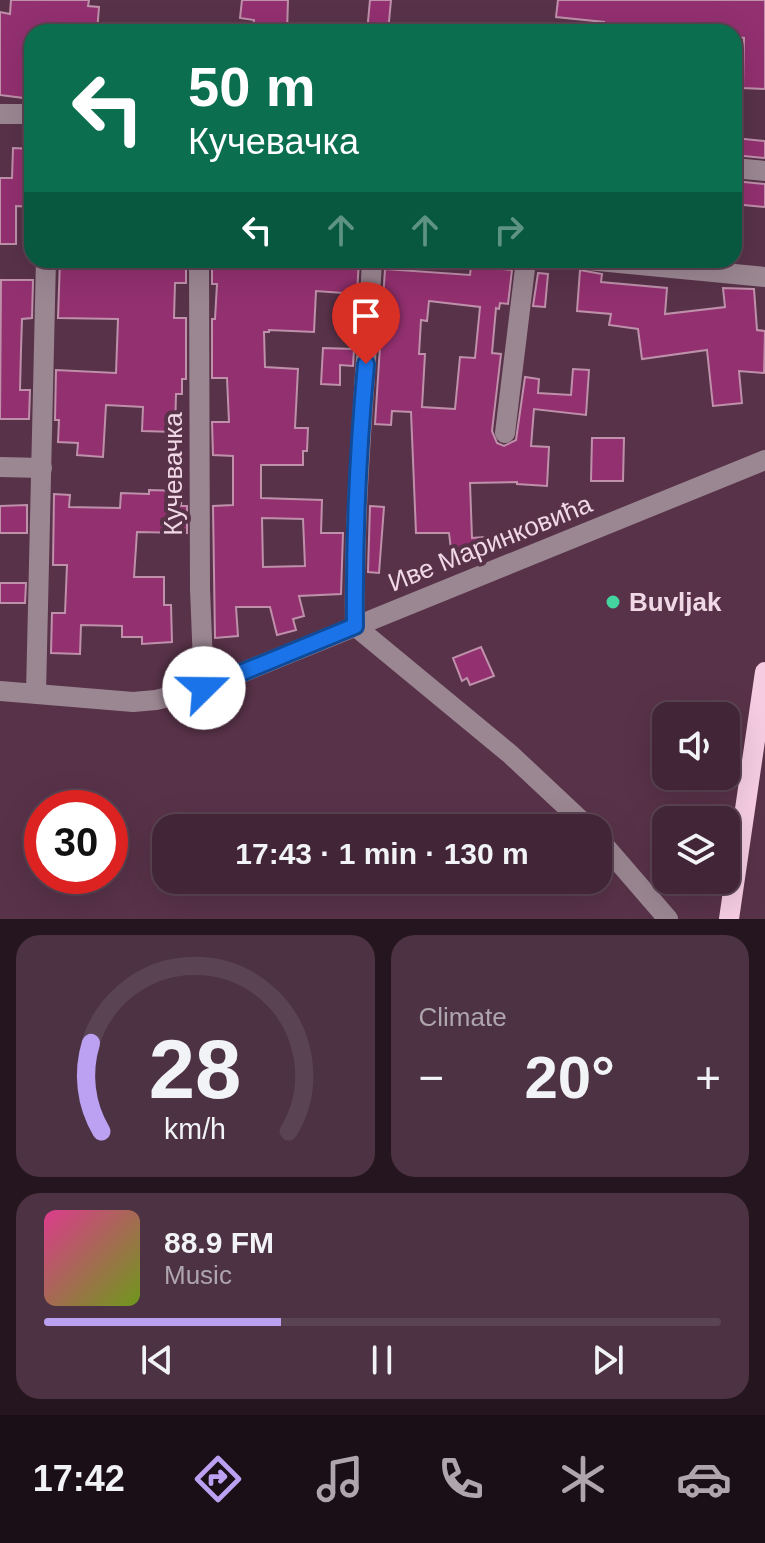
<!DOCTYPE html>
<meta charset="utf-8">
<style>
body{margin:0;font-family:Helvetica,sans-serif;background:#4c3242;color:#f1f3f6;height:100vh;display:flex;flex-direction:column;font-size:30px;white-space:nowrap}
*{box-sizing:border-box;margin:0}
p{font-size:26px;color:#aea5ad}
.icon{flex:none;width:44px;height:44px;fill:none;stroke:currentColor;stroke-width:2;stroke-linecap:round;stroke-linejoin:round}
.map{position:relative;height:919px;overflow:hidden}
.panel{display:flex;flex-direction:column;gap:16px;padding:16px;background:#24151e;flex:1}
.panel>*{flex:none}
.hud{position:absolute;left:24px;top:24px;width:718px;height:244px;border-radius:24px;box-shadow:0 8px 32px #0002,0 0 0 2px #5a4352;background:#0b6e4f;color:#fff;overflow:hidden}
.buttons{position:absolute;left:652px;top:702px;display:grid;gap:16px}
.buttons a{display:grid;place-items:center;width:88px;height:88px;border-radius:16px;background:#422637;box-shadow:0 8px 32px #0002,0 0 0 2px #5a4352;font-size:40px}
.speed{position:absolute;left:24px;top:790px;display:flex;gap:16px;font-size:40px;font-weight:700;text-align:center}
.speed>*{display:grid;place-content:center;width:104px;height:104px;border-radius:50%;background:#422637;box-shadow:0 8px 32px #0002,0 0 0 2px #5a4352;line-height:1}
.speed .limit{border:12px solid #d22;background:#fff;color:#111}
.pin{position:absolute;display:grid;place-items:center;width:68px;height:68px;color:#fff;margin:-82px -34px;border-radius:50% 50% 50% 0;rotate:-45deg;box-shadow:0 0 8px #0007}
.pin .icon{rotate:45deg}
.me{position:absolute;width:88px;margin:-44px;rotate:68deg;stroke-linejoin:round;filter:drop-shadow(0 0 6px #0008)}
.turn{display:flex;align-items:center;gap:28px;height:168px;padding:0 32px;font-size:36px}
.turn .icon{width:104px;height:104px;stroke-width:2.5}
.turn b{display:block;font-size:56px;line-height:68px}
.lanes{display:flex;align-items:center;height:76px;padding:0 32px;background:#0003;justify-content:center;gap:40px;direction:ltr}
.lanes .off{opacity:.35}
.big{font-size:60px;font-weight:700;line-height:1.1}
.panel .card{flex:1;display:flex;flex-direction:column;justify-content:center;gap:12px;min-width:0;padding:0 28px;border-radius:24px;background:#4c3242}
.panel .dial{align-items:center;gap:0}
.dial svg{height:208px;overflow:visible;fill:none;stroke:#5a4352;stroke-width:7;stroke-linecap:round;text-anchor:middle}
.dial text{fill:#f1f3f6;stroke:none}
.song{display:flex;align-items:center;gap:24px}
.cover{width:96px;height:96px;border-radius:12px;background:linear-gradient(135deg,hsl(330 70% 55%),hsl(80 70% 35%))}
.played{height:8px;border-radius:4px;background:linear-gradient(90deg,#bca0f2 35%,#5a4352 35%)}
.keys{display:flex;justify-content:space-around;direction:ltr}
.heat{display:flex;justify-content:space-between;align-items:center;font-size:44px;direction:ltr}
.panel .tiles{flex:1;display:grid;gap:16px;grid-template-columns:1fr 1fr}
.card:last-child{grid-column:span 2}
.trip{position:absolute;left:152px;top:814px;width:460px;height:80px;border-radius:24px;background:#422637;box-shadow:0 8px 32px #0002,0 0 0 2px #5a4352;font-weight:700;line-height:80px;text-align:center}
.tabs{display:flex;height:128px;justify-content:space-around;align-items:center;background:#1a0f16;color:#aea5ad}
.tabs .icon{width:56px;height:56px}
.tabs .on{color:#bca0f2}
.tabs b{font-size:36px;color:#f1f3f6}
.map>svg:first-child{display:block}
.building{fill:#933070;stroke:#be90aa;stroke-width:2;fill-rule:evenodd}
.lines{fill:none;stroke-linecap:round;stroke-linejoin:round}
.minor{stroke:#9b8792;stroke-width:20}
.major{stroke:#f5cce2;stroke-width:20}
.route-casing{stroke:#114b97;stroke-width:20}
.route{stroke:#1a73e8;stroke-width:14}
.poi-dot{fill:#44d49f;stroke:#583249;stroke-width:3}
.labels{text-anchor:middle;stroke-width:8;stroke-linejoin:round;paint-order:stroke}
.street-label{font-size:26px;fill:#f1d8e6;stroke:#583249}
.poi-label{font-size:26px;font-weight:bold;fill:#f1d8e6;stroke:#583249;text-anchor:start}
</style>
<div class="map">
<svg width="765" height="919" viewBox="0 0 765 919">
<rect width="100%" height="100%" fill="#583249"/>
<g class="building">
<path d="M11,0H89L88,6L99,7L97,32H32V99L0,95V12L10,14Z"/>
<path d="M242,0H288L287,32H253L254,20L240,18Z"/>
<path d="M370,0H391L388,32H367Z"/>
<path d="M558,0H765V89L743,88L744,38L734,37V32H603L604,22L556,17Z"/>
<path d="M734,138L765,141V158L734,155Z"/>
<path d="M13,148L32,149V207L16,206V244H0V178H12Z"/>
<path d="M734,181L765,184V207L734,204Z"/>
<path d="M60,260H186V283H175L174,318H186V379H182V394H176L175,432L142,431L143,407L106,405L103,457L77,455L78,443L58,442L59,420H55L56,370L116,373L118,319L58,318Z"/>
<path d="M212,260H359L357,294L316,291L314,332L269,330V332H264L265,367L298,369L295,428H308L307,451H303V465H261V498L322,500L321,533H343L341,594L299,596L304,616L293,619L296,630L277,635L270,607H236L238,636L215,638L213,506L233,505V456L213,455L212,422H229L227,378H212V319H215L217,284H212ZM262,518L303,519L305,566L263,567Z"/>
<path d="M471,266L512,270L508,304L500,303L499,309L496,308L492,353L501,354L492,431L497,443L504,446L516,440L525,377L539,379L538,393L571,395L573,369L589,370L586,415L534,409L531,446L549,447L547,486L517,484V482L470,483L472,538L484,537L486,554L452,558L449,533H416L411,412L392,411L391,425L375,424L385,269L470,275ZM429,301L480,307L475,358L460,357L455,409L422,407L425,354H419L421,320L427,321Z"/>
<path d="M580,270L602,274L601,282L667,288L665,314L725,307L723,288L754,289L757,330L765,331L764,373L739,371L742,403L713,406L707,350L642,359L638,329L609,325L611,314L577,311Z"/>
<path d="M538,273L548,274L545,307L533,306Z"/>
<path d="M1,280H33L32,318L22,319L21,350L20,390H30L29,419H0Z"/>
<path d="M323,348L354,349L353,366L340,365V385L321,384Z"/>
<path d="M592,438H624L623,481H591Z"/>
<path d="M149,490L182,491L181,506H187V533L137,532L134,577H164V605H171L172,642L142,644V637H122V626L81,625L80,654L51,653L52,613H65L67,565H53L54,494L70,495L69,507L120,508L121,493L149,494Z"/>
<path d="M27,505V533H0V506Z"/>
<path d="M370,506L384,507L379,573L368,572Z"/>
<path d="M0,583H26L25,603H0Z"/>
<path d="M481,647L494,676L470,685L467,678L462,681L453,658Z"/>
</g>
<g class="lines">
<g class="minor">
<path d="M0,114H32"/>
<path d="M734,168L765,171"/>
<path d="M199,260L200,589L204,688"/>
<path d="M372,260C366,382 353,504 355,626L510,754L589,828"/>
<path d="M588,260L765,277"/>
<path d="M505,433L526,260"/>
<path d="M0,467L42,468"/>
<path d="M0,691L133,702L156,700L204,688L765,460"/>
<path d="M36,693L46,260"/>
<path d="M598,838L668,919"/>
</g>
<path class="major" d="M729,919L765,672"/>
</g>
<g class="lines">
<g class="route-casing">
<path id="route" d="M204,688L355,626C354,538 358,451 366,364"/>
</g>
<use href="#route" class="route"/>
</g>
<circle class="poi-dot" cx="613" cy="602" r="8"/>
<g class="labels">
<g class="street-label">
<text transform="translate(173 474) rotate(-90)" y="9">Кучевачка</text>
<text transform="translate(490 543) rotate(-22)" y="9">Иве Маринковића</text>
</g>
<g class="poi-label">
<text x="629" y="611">Buvljak</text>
</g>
</g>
</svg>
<div class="buttons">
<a><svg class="icon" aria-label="sound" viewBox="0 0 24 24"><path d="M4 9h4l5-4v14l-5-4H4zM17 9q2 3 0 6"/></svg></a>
<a><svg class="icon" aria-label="layers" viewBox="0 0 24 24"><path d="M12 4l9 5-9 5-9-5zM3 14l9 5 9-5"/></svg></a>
</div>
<div class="speed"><div class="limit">30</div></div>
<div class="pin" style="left:366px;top:364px;background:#d93025"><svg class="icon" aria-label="arrive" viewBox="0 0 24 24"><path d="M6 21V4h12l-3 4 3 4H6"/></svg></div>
<svg class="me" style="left:204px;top:688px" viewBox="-20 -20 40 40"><circle r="19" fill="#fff"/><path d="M0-13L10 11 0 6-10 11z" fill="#1a73e8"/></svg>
<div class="trip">17:43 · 1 min · 130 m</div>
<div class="hud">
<div class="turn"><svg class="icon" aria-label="left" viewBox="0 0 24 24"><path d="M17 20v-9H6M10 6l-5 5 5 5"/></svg><div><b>50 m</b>Кучевачка</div></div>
<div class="lanes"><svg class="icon" aria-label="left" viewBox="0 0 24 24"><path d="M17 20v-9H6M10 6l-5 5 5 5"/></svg><svg class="icon off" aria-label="ahead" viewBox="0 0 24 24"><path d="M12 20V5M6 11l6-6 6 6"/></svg><svg class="icon off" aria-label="ahead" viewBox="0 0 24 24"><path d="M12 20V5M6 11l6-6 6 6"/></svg><svg class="icon off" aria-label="right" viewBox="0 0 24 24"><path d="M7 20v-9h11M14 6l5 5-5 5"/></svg></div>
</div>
</div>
<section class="panel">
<div class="tiles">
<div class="card dial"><svg viewBox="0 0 100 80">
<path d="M14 69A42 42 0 1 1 86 69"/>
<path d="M14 69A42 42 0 0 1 10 35" stroke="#bca0f2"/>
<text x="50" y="56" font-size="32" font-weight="700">28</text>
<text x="50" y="72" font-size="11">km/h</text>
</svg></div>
<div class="card"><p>Climate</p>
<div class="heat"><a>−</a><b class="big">20°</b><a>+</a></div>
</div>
<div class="card">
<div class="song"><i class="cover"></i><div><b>88.9 FM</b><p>Music</p></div></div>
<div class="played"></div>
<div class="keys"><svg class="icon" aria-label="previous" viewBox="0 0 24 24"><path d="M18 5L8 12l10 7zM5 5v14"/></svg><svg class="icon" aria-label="pause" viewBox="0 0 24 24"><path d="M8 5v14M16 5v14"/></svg><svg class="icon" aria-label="next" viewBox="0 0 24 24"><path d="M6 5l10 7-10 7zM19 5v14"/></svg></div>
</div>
</div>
</section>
<nav class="tabs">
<b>17:42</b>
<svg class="icon on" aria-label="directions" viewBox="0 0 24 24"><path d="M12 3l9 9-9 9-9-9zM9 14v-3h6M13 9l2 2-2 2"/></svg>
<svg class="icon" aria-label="music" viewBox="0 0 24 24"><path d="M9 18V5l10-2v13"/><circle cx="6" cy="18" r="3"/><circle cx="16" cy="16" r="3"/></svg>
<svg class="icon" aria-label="phone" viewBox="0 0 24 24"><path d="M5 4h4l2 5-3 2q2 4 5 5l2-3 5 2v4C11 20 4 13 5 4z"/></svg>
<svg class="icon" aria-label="climate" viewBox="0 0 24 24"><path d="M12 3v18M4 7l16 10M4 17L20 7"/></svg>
<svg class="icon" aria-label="car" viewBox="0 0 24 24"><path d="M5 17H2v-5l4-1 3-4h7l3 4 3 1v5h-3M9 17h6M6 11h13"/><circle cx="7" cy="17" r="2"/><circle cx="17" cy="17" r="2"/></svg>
</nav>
